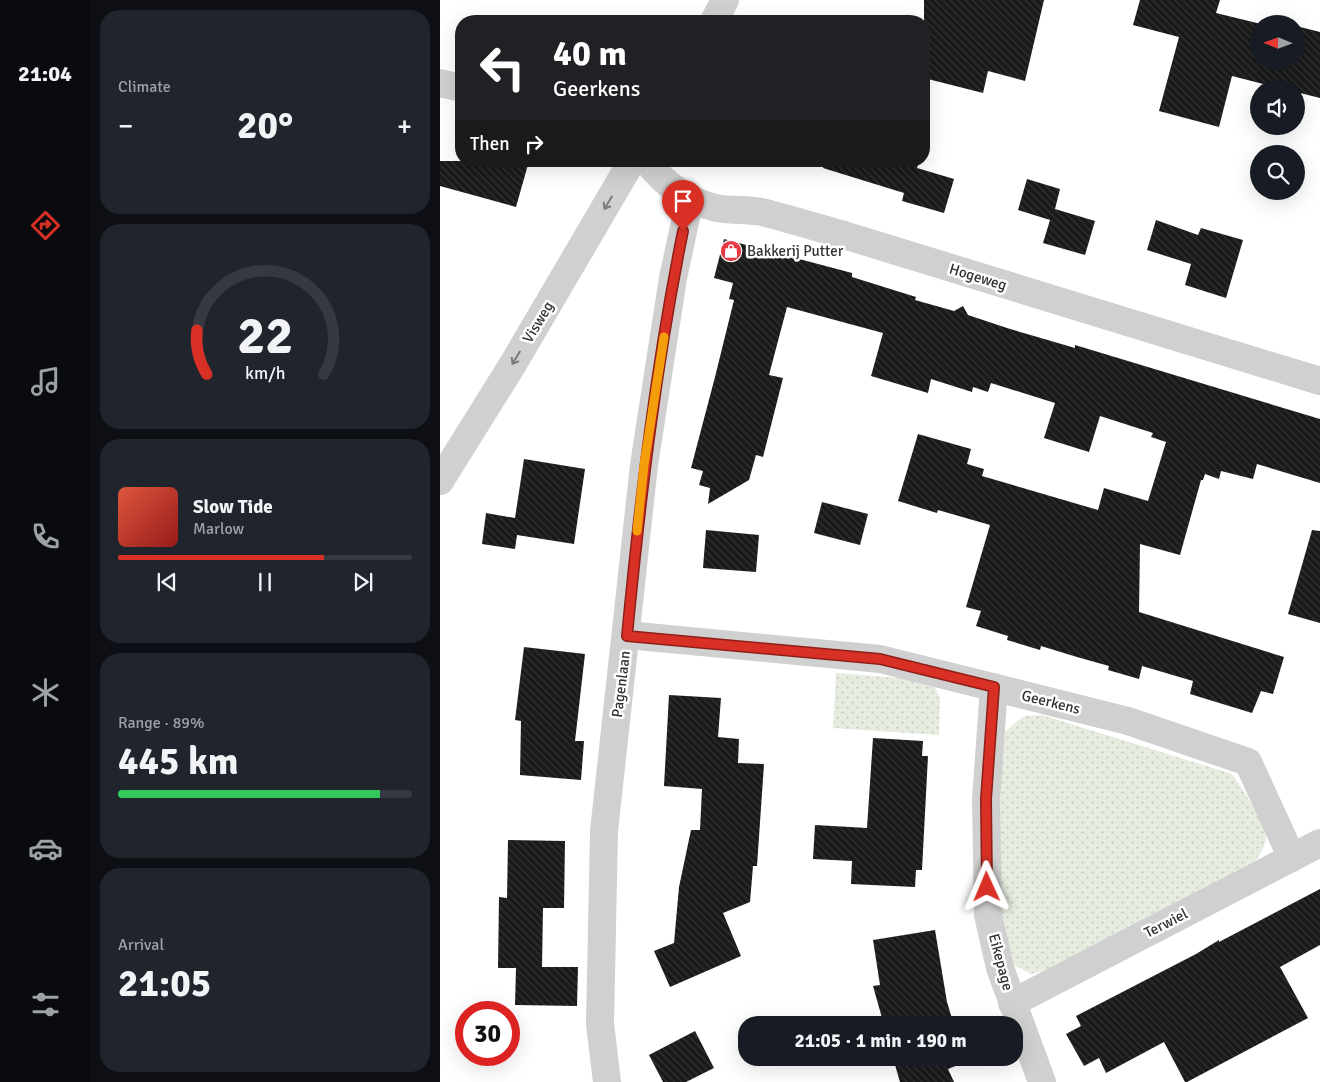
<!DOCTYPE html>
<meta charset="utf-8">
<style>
body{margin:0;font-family:Signika,sans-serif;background:#20242c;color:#f1f3f6;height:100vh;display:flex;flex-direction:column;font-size:19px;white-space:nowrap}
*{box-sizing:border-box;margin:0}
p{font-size:16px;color:#9ea1a6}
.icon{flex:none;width:28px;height:28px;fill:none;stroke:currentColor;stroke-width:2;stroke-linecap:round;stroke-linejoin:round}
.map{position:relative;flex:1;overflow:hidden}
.details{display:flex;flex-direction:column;gap:10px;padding:10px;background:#0d0f14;width:350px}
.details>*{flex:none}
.banner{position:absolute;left:15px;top:15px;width:475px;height:152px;border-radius:20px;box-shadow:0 5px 20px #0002;background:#202124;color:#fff;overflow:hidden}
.needle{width:32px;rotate:271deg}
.controls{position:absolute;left:810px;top:15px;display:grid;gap:10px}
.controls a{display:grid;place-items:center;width:55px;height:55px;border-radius:50%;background:#171b24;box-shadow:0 5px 20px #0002;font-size:25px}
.speed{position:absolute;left:15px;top:1001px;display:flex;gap:10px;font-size:25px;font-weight:700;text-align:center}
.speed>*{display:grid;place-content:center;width:65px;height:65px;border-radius:50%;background:#171b24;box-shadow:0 5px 20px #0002;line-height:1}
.speed .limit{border:8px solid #d22;background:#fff;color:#111}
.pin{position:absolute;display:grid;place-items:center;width:42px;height:42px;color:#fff;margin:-51px -21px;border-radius:50% 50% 50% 0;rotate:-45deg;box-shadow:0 0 5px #0007}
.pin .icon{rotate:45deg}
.me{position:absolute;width:55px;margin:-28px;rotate:359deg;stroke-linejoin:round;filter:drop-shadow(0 0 4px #0008)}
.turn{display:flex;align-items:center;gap:18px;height:105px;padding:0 15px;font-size:22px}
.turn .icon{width:65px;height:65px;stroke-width:2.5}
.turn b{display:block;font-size:35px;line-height:42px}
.then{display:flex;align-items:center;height:48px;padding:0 15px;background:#0003;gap:10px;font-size:19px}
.big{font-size:38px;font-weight:800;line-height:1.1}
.details .card{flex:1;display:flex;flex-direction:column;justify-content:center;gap:8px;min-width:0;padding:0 18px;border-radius:20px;background:#20242c}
.details .dial{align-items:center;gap:0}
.dial svg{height:130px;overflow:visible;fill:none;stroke:#363941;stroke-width:7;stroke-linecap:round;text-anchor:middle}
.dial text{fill:#f1f3f6;stroke:none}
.song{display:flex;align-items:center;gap:15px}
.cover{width:60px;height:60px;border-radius:8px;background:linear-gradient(135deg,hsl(10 70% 55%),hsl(0 70% 35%))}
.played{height:5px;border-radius:2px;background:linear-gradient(90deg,#d93025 70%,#363941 70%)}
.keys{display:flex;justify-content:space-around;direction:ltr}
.heat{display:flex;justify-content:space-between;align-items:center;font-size:28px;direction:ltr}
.charge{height:8px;border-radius:4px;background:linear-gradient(90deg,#34c759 89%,#363941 0)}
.trip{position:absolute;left:298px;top:1016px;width:285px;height:50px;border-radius:20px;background:#171b24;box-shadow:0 5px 20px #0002;font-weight:800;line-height:50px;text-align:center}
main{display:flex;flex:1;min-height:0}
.tab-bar{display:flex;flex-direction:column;width:90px;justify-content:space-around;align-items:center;background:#090b0e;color:#9ea1a6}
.tab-bar .icon{width:35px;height:35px}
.tab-bar .active{color:#d93025}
.tab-bar b{font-size:22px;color:#f1f3f6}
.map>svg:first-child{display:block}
.grass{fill:url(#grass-dots)}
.building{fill:url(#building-back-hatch)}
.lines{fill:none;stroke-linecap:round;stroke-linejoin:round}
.minor{stroke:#d0d0d0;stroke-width:28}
.oneway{stroke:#7a7a7a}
.route-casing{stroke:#8d1f18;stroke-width:12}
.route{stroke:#d93025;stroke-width:9}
.slow{stroke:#f59e0b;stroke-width:9}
.labels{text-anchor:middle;stroke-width:5;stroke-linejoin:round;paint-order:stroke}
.poi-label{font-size:15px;fill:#333;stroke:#fff;text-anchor:start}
.street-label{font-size:15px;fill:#333;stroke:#fff}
</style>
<main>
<nav class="tab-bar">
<b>21:04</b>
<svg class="icon active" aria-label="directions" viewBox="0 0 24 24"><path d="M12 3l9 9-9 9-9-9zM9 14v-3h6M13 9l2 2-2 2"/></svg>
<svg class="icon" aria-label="music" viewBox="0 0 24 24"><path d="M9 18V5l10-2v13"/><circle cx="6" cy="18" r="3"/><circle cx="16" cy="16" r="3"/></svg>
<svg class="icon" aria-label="phone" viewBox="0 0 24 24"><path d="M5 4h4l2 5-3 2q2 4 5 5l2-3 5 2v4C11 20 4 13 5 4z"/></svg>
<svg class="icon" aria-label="climate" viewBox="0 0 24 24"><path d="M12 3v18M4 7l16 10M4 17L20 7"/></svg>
<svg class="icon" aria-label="car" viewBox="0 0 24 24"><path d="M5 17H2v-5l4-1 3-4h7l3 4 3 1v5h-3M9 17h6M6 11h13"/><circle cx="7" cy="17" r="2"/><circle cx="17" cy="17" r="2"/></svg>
<svg class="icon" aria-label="filters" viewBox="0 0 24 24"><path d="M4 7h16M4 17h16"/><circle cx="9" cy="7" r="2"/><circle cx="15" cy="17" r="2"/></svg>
</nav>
<section class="details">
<div class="card"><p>Climate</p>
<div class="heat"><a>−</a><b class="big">20°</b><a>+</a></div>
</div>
<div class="card dial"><svg viewBox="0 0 100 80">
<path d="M14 69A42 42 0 1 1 86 69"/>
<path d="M14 69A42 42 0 0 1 8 42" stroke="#d93025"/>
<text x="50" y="56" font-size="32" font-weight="700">22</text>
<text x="50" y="72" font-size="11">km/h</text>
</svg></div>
<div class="card">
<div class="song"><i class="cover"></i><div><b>Slow Tide</b><p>Marlow</p></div></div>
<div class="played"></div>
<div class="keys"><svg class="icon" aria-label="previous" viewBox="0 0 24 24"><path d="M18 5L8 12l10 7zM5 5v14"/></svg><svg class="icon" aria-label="pause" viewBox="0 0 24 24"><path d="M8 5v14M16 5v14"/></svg><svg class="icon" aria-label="next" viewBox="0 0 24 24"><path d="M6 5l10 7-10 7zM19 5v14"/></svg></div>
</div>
<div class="card"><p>Range · 89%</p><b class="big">445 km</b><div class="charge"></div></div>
<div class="card"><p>Arrival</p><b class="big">21:05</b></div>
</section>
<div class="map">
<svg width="880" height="1082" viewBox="0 0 880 1082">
<defs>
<pattern id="grass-dots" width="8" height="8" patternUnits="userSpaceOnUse" patternTransform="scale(1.25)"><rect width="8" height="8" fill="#e6ecdf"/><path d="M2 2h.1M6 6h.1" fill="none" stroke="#c6cbc0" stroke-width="1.8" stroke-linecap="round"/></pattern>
<pattern id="building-back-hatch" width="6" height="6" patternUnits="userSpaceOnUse" patternTransform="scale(1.25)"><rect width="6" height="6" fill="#1a1a1a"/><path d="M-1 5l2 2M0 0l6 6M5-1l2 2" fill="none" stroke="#333"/></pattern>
</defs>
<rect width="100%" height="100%" fill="#fff"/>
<g class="grass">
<path d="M396,673L473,679L494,685L500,698L499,735L393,728Z"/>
<path d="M602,715L792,774C801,787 826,823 826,838C825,847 821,853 816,860L610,969L591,974L568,962L555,880L561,750L565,732L575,723L585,716Z"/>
</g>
<g class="building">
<path d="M484,0H604L585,81L548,71L543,93L484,78Z"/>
<path d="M700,0H780L776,13L821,24H819V61H856V26L880,32V98L856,92V89H843L792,76L779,127L719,111L739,37L693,25Z"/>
<path d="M0,161H89L76,207L0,186Z"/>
<path d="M384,161H479L477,168L514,179L504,213L462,201L464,193L383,168Z"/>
<path d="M587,179L620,189L615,209L655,221L645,255L603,243L610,220L578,210Z"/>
<path d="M716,220L758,235L761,228L803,240L786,298L745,285L751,264L707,250Z"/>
<path d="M284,239L412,273V277L476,297L475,300L514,311L523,306L528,315L567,328L635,348V345L880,419V483L817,464L813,479L781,471L779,479L765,474L763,480H761L740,555L700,544L699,612L844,657L833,694L821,691L812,713L750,694L753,681L702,666L699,679L668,670L669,666L637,657L601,646L600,650L567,640L568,636L536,626L541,611L526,607L550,525L498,510L497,513L458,501L478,434L531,449L527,464L544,469L542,476L658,510L664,488L708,501L726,442L711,437L713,433L660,416L649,452L604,438L615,403L551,383L548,392L533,387L532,392L491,379L488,393L431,376L443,333L347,307L329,375L343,378L323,457L316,455L309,480L268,504L270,488L259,485L263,471L251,468L275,377L294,300L289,299L293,283L274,278Z"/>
<path d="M84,459L145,469L134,544L77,535L75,549L42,544L46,513L75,518Z"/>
<path d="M382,502L428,514L420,545L374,533Z"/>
<path d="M266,530L319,535L316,572L263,568Z"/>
<path d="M872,530L880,531V623L848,614Z"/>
<path d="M84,647L145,654L135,741H144L141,780L80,775L81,721L75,720Z"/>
<path d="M229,695L281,698L278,737L299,739L298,763L324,764L317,866H313L310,902L283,913L301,956L230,987L214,951L234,943L239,887L251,830H260L262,789L224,786Z"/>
<path d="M433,738L483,741L482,756H488L482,870H476L475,887L411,884L412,861L373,859L375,825L427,828Z"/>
<path d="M68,840L125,841L124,908H103L102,967H138L137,1006L75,1005L76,968H58L59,897L67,898Z"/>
<path d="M880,889V945L840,967L868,1018L747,1082H745L724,1042L666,1073L659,1058L644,1066L626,1034L641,1026L636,1016L756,954L779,940V942Z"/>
<path d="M495,930L507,1002L514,1025H444L433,986L440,985L433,940Z"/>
<path d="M255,1031L274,1068L246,1082H223L209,1055Z"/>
<path d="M453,1058H516L518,1065L508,1069L514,1082H460Z"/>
</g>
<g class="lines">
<g class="minor">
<path d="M274,21L285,0"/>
<path d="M0,83L21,88"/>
<path d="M207,161C224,184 247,201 276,208C289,211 306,209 322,212C350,219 379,228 407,236L880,381"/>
<path d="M0,481L73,364L192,161"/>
<path d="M187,635L440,659L688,721L808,762L852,858"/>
<path d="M554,687L546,799L548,915L560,968L602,1082"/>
<path d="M572,1003L880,843"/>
<path d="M167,1082L160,1024L164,831L204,465L233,278L250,199"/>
</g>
</g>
<defs><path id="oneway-shaft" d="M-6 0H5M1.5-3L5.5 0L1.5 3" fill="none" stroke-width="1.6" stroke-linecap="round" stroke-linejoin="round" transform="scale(1.25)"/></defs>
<g class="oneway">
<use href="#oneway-shaft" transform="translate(168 203) rotate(121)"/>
<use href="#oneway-shaft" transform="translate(76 358) rotate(121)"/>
</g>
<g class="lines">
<g class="route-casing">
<path id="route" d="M243,231C216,365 200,500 187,636L440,659L554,687L546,799L547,887"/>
</g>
<use href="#route" class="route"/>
<path class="slow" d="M197,531L204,465L224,337"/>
</g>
<defs>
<g id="shop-disc" transform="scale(1.125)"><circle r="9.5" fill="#e63946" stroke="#fff"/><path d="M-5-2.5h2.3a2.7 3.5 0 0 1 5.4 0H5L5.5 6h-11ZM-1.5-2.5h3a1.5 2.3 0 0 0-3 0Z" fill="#fff"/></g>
</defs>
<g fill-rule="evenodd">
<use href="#shop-disc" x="291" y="251"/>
</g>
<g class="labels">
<g class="poi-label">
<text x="307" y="256">Bakkerij Putter</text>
</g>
<g class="street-label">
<text transform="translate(538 277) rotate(17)" y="5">Hogeweg</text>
<text transform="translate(98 322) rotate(-59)" y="5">Visweg</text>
<text transform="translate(181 684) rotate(-83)" y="5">Pagenlaan</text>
<text transform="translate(611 702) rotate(14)" y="5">Geerkens</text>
<text transform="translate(726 923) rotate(-27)" y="5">Terwiel</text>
<text transform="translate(561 962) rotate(75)" y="5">Eikepage</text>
</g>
</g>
</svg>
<div class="controls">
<a><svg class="needle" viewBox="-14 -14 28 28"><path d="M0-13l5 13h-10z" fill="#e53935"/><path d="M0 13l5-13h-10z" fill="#9ea1a6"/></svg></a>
<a><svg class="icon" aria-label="sound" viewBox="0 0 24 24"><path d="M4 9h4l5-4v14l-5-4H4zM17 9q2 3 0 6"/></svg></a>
<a><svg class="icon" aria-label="search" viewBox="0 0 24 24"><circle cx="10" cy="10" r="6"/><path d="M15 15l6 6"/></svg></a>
</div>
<div class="speed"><div class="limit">30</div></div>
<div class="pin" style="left:243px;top:231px;background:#d93025"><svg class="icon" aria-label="arrive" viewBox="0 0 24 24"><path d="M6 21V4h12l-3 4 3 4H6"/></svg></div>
<svg class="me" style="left:547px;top:887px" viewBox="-20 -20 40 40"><path d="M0-17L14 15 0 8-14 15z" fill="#d93025" stroke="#fff" stroke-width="4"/></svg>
<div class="trip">21:05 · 1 min · 190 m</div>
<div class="banner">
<div class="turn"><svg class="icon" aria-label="left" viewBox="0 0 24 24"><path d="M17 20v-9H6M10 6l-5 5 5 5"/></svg><div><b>40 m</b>Geerkens</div></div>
<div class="then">Then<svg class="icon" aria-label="right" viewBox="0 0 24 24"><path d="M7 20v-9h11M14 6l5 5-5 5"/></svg></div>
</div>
</div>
</main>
